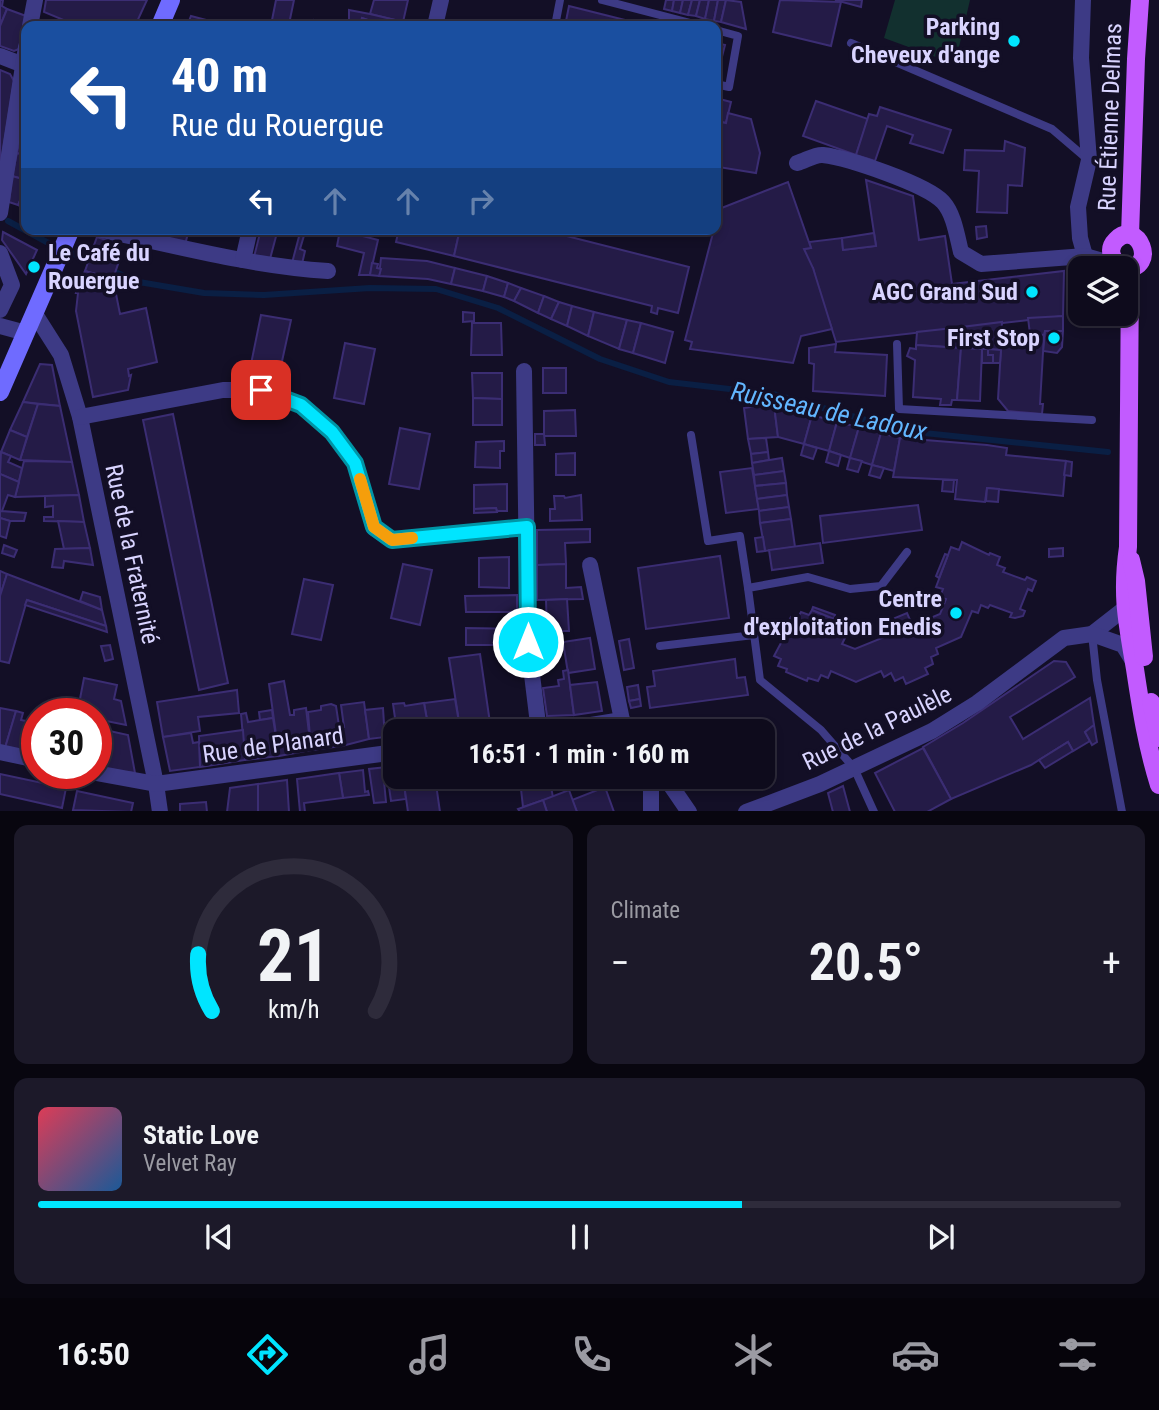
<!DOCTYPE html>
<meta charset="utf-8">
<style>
body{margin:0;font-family:"Roboto Condensed",sans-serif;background:#1c1929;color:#f1f3f6;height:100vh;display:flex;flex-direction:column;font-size:26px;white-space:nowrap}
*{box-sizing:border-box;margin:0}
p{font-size:23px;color:#9b9ba3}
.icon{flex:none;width:38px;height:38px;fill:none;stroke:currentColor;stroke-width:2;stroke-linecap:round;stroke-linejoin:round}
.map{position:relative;height:811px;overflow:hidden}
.side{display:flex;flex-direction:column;gap:14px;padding:14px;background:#08060f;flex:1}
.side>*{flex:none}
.guide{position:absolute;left:21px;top:21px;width:700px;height:214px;border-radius:14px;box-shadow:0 4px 10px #0003,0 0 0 2px #2e2b3b;background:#1a4fa0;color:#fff;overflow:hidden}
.controls{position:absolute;left:1068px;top:256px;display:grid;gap:14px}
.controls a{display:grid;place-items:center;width:70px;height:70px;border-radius:14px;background:#0e0b1c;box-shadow:0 4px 10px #0003,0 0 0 2px #2e2b3b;font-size:35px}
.speed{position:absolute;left:21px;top:698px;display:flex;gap:14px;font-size:35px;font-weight:700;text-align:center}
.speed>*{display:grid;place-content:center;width:91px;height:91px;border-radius:50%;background:#0e0b1c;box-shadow:0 4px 10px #0003,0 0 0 2px #2e2b3b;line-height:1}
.speed .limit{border:10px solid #d22;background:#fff;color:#111}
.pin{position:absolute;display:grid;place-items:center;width:60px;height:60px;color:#fff;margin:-30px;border-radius:14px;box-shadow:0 4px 10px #0006}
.me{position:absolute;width:77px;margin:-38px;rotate:0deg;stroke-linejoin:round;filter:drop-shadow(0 0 5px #0008)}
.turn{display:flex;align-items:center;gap:24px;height:147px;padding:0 35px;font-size:32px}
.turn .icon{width:91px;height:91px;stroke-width:2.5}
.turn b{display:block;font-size:49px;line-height:60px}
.lanes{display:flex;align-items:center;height:66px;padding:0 35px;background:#0003;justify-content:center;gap:35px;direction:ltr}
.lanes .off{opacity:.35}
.big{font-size:52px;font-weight:700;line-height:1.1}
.side .widget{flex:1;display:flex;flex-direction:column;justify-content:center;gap:10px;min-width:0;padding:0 24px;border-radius:14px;background:#1c1929}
.side .dial{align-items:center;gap:0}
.dial svg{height:182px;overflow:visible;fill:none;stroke:#2e2b3b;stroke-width:7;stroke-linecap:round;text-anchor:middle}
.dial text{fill:#f1f3f6;stroke:none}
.song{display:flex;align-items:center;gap:21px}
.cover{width:84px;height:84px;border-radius:10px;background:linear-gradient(135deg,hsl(350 70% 55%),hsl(210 70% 35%))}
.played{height:7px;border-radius:4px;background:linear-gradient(90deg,#00e5ff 65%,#2e2b3b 65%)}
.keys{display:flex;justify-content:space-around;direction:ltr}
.heat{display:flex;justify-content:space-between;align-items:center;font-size:38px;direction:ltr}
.side .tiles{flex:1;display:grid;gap:14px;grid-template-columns:1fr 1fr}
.widget:last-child{grid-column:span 2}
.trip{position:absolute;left:383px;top:719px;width:392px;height:70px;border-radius:14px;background:#0e0b1c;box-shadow:0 4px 10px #0003,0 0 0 2px #2e2b3b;font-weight:700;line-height:70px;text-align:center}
.dock{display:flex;height:112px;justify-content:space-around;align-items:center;background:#06040b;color:#9b9ba3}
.dock .icon{width:49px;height:49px}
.dock .current{color:#00e5ff}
.dock b{font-size:32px;color:#f1f3f6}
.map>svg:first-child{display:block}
.green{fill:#12302f}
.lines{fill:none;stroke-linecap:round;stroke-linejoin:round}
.stream{stroke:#0a1f44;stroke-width:6}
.building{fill:#241b47;stroke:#3b2d73;stroke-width:2}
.service{stroke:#3d3a85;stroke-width:8}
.minor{stroke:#3d3a85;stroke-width:16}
.secondary{stroke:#6f6bff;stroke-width:18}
.primary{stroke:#c25bff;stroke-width:18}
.route-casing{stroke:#0095a6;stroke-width:18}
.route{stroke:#00e5ff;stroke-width:12}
.slow{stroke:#f59e0b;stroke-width:12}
.poi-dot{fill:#00e5ff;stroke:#130f26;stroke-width:2.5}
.labels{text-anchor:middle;stroke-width:7;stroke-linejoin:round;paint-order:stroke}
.poi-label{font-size:24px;font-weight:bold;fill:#d9d4ff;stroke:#130f26;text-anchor:end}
.street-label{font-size:24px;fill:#d9d4ff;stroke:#130f26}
.water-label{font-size:26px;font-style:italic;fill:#62b6ff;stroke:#130f26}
</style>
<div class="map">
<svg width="1159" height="812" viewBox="0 0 1159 812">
<rect width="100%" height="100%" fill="#130f26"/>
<path class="green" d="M895,0H970L955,64L884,38Z"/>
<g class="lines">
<g class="stream">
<path d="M8,221L54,246"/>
<path d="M71,253L95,263"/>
<path d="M108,269L139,282L204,293L264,295L370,288L436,289L498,308L600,359L669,382L773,394L905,431L1108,452"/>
</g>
</g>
<g class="building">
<path d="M0,0H3L2,6L7,9L0,26Z"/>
<path d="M46,0H147L135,26H78L44,12Z"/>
<path d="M276,0H294L289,24L272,20Z"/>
<path d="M374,0H408L403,22L370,14Z"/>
<path d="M666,0H674L672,11L664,9Z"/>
<path d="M674,0H683L680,13L672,11Z"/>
<path d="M683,0H692L688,15L680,13Z"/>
<path d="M692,0H700L696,16L688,15Z"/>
<path d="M700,0H709L705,19L696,16Z"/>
<path d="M709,0H718L714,21L705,19Z"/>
<path d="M718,0H726L721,22L714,21Z"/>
<path d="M726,0L741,2L746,29L721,22Z"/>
<path d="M780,0L841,2L831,46L773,32Z"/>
<path d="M835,0H862L861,7Z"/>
<path d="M569,6L649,26H565Z"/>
<path d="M7,9L26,16L19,49L14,51L0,46V26Z"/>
<path d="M349,10L370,14L421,26H379L380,24L362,18L360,26H349Z"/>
<path d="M191,16L229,26H187Z"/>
<path d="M362,18L380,24L379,26H360Z"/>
<path d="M314,20L340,26H312Z"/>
<path d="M716,43L725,45L717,76H716Z"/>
<path d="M0,70L10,74L14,81L0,169Z"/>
<path d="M716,98L731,102L726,123L716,121Z"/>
<path d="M816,101L868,119L856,155L803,136Z"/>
<path d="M880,107L951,130L943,153L910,143L913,135L887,126L875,161L856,155L869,114L877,116Z"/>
<path d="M728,113L751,119L760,153L756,173L719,167L716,171V121L726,123Z"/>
<path d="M23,123L26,124V156L17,153Z"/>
<path d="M1005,141L1025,148L1022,186L1008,185L1007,213L977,212L979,171L964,170L965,150L1004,151Z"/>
<path d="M17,153L26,156V180L12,176Z"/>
<path d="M12,176L26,180V188L18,205L9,202Z"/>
<path d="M866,180L913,196L919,240L945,236L952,284L1064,271L1063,316L836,342L829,320H826L813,268H808L804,249L811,248L809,242L842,238L843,250L876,246Z"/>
<path d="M788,182L811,248L804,249L813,268L832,329L801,336L793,363L690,349L692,342L685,340L714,229H716L719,209Z"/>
<path d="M26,188V209L18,205Z"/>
<path d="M986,226L987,237L977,239L976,227Z"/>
<path d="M151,229H172L168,242L148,237Z"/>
<path d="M172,229H189L185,245L168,242Z"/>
<path d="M261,229H278L270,259L254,257Z"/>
<path d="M301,229H306L300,249L305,251L302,264L292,263Z"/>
<path d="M341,229H371L368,238Z"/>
<path d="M399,229H460L454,256L396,242Z"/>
<path d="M460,229H539L689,267L678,313L658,308L657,314L651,312L652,306L454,256Z"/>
<path d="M340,230L378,240L370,275H359L364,253L337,246Z"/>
<path d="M3,232L37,250L26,274L2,240Z"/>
<path d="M874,233L876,246L843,250L842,238Z"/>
<path d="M97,237L118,244L114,255L93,248Z"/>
<path d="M93,248L120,258L113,279L85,271Z"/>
<path d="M381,258L427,261L455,268L451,284L428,279L379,276Z"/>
<path d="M372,263L378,264L377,268L381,269L379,276L370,275Z"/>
<path d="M455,268L487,276L483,291L451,284Z"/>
<path d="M85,271L113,279L120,314L146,308L157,362L128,369L129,376L131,375L128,390L93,397L76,311L78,293H76Z"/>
<path d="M487,276L508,283L504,297L483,291Z"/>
<path d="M508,283L521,288L514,301L504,297Z"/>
<path d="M521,288L544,296L538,313L514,301Z"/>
<path d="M544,296L559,302L551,319L538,313Z"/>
<path d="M559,302L572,306L567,326L551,319Z"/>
<path d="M572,306L594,312L588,336L567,326Z"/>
<path d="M463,312L474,313V321L463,322Z"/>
<path d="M594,312L627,320L619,349L588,336Z"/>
<path d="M261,315L291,320L279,375L250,369Z"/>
<path d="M1063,316V331H1045L1044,335L1030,334L1028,318Z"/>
<path d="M627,320L641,323L633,353L619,349Z"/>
<path d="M1002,322L1001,350L961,348L962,327Z"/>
<path d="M472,323H501L502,355H471Z"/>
<path d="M641,323L673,332L665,363L633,353Z"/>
<path d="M962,327L961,348L916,345L917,332Z"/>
<path d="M1045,331H1063L1062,347L1057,353L1043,351Z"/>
<path d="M1002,332L1044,335L1040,404H1043L1042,414L1008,411L998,399Z"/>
<path d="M345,343L375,349L364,404L334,398Z"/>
<path d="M836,344L835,352L887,355L885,396L813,391L814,364L809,363V348Z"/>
<path d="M916,345L961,348L957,400H952L951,405H940L941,399L913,397L915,360L907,356L910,348L916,349Z"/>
<path d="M961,348L982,349L980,401L957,400Z"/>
<path d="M982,349H988V355H993V363H982Z"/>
<path d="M988,349L1001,350L1000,363H993V355H988Z"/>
<path d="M40,364L52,365L60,406L23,402Z"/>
<rect x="543" y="368" width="23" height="25"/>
<path d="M472,373H502V399L473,398Z"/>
<path d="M473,398L502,399V425H473Z"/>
<path d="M23,402L38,404L27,437L10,430Z"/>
<path d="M38,404L60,406L72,462L20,460Z"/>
<path d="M770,404L774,405L778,437L748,439L744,408Z"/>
<path d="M774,405L812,415L804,444L778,437Z"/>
<path d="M575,410L576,436H544V411Z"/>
<path d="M173,414L228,683L199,690L143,420Z"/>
<path d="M812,415L837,422L829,451L804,444Z"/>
<path d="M837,422L859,427L850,458L829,451Z"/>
<path d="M859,427L881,433L872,465L850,458Z"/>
<path d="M400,428L430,434L419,489L389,484Z"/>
<path d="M10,430L27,437L20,460L1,452Z"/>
<path d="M881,433L900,438L894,471L872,465Z"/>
<path d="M535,434H544L545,445H535Z"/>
<path d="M766,438L768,452L751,454L748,439Z"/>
<path d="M900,438L987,445L1007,448L1006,455L1066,461L1063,496L987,488L985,502L955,499L957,480L893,477Z"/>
<path d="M504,441V451H500V468L475,467L476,442Z"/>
<path d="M804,444L817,448L813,459L801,455Z"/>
<path d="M829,451L841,455L838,466L826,462Z"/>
<path d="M1,452L11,456L8,462L22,468L19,482L0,474Z"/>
<path d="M768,452L769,460L752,463L751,454Z"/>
<path d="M575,453V475H556V454Z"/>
<path d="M782,458L784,471L754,475L752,463Z"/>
<path d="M850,458L862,461L858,472L847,469Z"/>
<path d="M24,461L72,462L79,495L15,497Z"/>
<path d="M1066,461L1072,462L1071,476L1064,475Z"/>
<path d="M872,465L884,468L880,478L869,475Z"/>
<path d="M752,468L759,509L726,513L720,472Z"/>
<path d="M784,471L786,483L755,486L754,475Z"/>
<path d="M0,474L19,482L15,497L8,495L2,511L26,513L24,521H10L0,518Z"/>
<path d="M943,480H954L953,492L942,491Z"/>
<path d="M786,483L787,495L757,499L755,486Z"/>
<path d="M507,484V511H497L496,508L474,509V485Z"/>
<path d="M987,488L999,489L998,502L986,501Z"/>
<path d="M79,495L84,522L44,521V517H53V506L45,507V496Z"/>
<path d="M581,495L582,520L550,521V509H555L554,496H564L565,498Z"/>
<path d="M787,495L789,507L759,511L757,499Z"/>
<path d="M918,505L922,530L823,543L820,516Z"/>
<path d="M789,507L791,519L760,523L759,511Z"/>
<path d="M496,508L497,512L474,513V509Z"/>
<path d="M0,518L10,521L6,538L0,536Z"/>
<path d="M791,519L795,547L765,551L760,523Z"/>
<path d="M58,521L84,522L90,548L64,549Z"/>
<path d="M590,529V542L565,543L566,564L537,565V530Z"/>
<path d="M763,537L765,551L757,552L755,538Z"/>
<path d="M962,542L989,555L990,553L1000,557L997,565L1005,568L1003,572L1025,580L1027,577L1036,581L1032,591L1028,589L1020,609L1025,611L1023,616L1015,618L1010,617L1012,613L990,605L988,608L981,605L978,613L972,611L961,637L936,648L938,654L931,657L933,664L925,668L928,674L906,684L903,677L895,681L891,673L884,677L881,671L856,682L831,671L828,678L821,675L818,681L808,678L807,681L786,672L787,669L778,666L781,659L774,656L789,628L786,626L791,617L797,619L801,612L809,615L812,610L834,619L832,624L840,628L837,635L845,638L842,644L855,649L887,636L885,631L882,632L880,625L891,620L893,625L897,623L895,618L907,613L910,620L907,622L909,627L940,614L946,599L940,597L943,589L936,587L951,547L959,550Z"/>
<path d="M820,543L823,563L772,570L769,550Z"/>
<path d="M4,545L17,550L14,557L2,553Z"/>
<path d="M90,548L93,565L64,561L63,568L52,567L55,549Z"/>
<path d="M1063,548V556L1049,557V549Z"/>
<path d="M945,554L948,555L939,578L936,576Z"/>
<path d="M720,556L729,618L646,629L638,568Z"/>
<path d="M509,557V588L479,587V558Z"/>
<path d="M403,564L432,570L420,625L391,618Z"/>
<path d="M566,564V588L581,587L583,599L537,600V565Z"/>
<path d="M0,571L7,574L0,596Z"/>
<path d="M7,574L102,610L106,626L27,600L9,663L0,661V596Z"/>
<path d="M304,579L333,585L321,640L292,634Z"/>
<path d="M83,592L100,597L102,610L80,601Z"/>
<path d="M517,595V612H466L465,596Z"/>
<path d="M567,599L569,631H547L546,600Z"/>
<path d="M27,600L106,626L107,632L25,605Z"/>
<path d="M813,607L835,615L834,619L812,610Z"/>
<path d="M466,628L517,629L518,645H466Z"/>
<path d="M590,638L595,669L568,673L563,642Z"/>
<path d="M629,639L634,668L624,670L619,641Z"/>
<path d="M110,645L113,659L105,661L101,646Z"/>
<path d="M480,654L490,723L460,728L449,658Z"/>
<path d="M735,659L737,678L745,677L748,695L650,708L647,687L655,686L653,671Z"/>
<path d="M1054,661L1066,662L1075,677L1010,717L1023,739L1090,698L1094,725L1085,732L1090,741L1073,751L1068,742L1031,765L951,799L923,747L963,723Z"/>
<path d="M568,670L574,715L547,716L543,688L559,686L558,680L564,679L563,671Z"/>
<path d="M84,678L117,685L114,699L121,701L126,725L96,719V714H84L86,705L79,704Z"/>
<path d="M284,681L290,715H294V710L306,708L311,750L279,756L269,684Z"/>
<path d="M597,682L602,711L574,715L570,685Z"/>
<path d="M638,685L640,699L629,701L627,687Z"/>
<path d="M237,690L239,713L198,717L200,731L163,737L157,702Z"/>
<path d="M455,699L460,728L429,731L424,703Z"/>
<path d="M640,699L641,706L631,708L629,701Z"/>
<path d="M364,702L369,739L342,746L339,727H344L341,705Z"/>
<path d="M404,703L405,706L424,703L429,731L397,732L393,704Z"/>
<path d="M331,704L336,706L342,746L311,750L308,712L321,710V706Z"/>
<path d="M0,708L16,711L5,748L0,747Z"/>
<path d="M383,708L384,724L391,723L394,736L369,739L365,710Z"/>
<path d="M272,710L273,718L260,720L259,712Z"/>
<path d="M16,711L23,713L21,720L31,722L33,715H37V725L27,754L5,748Z"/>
<path d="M246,713L248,722L273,718L279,756L245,760L241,714Z"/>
<path d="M37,725V756L27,754Z"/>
<path d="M1094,725L1097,742L1092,745L1085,732Z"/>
<path d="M96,728L128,735L135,773L96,769Z"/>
<path d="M243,730L245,760L200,767L199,736Z"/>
<path d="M191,733L193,743L199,742L200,767L170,771L163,737Z"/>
<path d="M1068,742L1073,751L1045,768L1039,760Z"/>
<path d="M923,748L951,799L927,812H895L875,773Z"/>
<path d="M396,766V777H403L406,799L391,801L388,780L384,781L386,802L374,803L369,769Z"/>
<path d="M363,770L365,792L368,791L369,795L343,798L339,773Z"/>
<path d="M339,773L343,798L304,803L305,812H300L297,779Z"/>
<path d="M0,774L66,788L62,808L0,794Z"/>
<path d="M403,777H435L440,812H408Z"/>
<path d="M435,777H467L468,783L437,788Z"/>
<path d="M467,777H519L520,784L469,790Z"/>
<path d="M540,777H549L553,797L523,807L521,789L541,785Z"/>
<path d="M604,777H614L615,780L591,787L590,782Z"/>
<path d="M287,780L289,812H258V784Z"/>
<path d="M258,784V812H227L230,788Z"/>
<path d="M843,786L850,812H833L828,793Z"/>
<path d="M605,787L614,812H577L572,800Z"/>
<path d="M569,790L577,812H547L543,800Z"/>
<path d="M77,791L133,803L131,812L73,810Z"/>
<path d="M543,800L547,812H520L518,809Z"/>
<path d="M206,802L207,812H180V804Z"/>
</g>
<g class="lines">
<g class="service">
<path d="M602,0L702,26"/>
<path d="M555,26L560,0"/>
<path d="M716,30L738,36L729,87L716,84"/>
<path d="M851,43L1052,129L1086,158"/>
<path d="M897,344L899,409L1092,420"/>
<path d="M691,435L708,541L740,536L748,588"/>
<path d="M1092,634L1097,680L1122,812"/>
<path d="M660,646L754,635"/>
<path d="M874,812L854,768L821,730L760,680L748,588L808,577L850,589L881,586L907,552"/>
</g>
<g class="minor">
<path d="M1083,0L1081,58L1089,160L1078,207L1080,238L1085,256"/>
<path d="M30,26L35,0"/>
<path d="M435,26L441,0"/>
<path d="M0,56L26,66"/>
<path d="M797,163C805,161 815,154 823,155C848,158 926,184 943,202C954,214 957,236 961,252L981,264L1085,256L1117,265"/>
<path d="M0,213L26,47"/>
<path d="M97,229C173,245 250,266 328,271"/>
<path d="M0,253L12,285L0,310"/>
<path d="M243,260L250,229"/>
<path d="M35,314L61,355L80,417L156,784L160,812"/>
<path d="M0,326L26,333"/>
<path d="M524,371L528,642L539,732"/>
<path d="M80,417L223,390H261L301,405L332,432L355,463L374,528L392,540L527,527"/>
<path d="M590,565L622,720L631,732"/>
<path d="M1092,634L1124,609"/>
<path d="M548,732L622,720"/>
<path d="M0,752L37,760"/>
<path d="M96,773L156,784L396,752"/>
<path d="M651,777V812"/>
<path d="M665,777L689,812"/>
<path d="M746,812L820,784L932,731L977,703L1064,638L1092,634L1123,645L1133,661"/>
</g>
<g class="secondary">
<path d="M160,26L171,0"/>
<path d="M0,392L71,229"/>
</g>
<g class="primary">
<path d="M1130,235L1136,59L1140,0"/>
<path d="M1123,268C1113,262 1106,250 1116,240C1138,218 1159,269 1125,268"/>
<path d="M1130,269L1128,547C1121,595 1127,622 1135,669C1141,709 1147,747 1159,785"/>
<path d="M1131,560L1136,581L1144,657"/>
<path d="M1151,702L1159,738"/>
</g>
</g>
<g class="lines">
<g class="route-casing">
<path id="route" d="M261,390L301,405L332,432L355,463L374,527L392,540L527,527L528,642"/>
</g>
<use href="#route" class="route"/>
<path class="slow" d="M360,479L374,527L392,540L412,538"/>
</g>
<g class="poi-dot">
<circle cx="1014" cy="41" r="7"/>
<circle cx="34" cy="267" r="7"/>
<circle cx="1032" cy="292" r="7"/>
<circle cx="1054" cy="338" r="7"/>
<circle cx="956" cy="613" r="7"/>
</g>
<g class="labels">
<g class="poi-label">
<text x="1000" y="35">Parking<tspan x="1000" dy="28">Cheveux d'ange</tspan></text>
<text x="48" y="261" text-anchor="start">Le Café du<tspan x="48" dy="28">Rouergue</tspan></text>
<text x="1018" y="300">AGC Grand Sud</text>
<text x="1040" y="346">First Stop</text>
<text x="942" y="607">Centre<tspan x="942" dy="28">d'exploitation Enedis</tspan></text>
</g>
<g class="street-label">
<text transform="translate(1110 117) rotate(-88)" y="8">Rue Étienne Delmas</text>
<text transform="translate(132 554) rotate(78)" y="8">Rue de la Fraternité</text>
<text transform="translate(877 728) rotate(-26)" y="8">Rue de la Paulèle</text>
<text transform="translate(273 745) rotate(-8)" y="8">Rue de Planard</text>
</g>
<g class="water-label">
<text transform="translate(829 411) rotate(12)" y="9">Ruisseau de Ladoux</text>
</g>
</g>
</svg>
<div class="controls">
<a><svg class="icon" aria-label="layers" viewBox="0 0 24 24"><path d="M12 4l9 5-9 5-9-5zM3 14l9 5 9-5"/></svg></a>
</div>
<div class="speed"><div class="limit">30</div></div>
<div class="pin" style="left:261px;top:390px;background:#d93025"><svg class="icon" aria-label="arrive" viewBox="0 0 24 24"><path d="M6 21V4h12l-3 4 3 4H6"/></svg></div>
<svg class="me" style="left:528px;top:642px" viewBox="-20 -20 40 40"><circle r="17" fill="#00e5ff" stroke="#fff" stroke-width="3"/><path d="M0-11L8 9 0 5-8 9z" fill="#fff"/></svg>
<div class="trip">16:51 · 1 min · 160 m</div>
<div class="guide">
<div class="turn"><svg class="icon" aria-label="left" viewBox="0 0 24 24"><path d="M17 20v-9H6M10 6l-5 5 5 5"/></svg><div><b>40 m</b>Rue du Rouergue</div></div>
<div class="lanes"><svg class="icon" aria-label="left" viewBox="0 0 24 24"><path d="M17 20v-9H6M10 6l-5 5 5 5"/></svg><svg class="icon off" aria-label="ahead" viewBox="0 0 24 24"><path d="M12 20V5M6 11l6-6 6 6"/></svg><svg class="icon off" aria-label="ahead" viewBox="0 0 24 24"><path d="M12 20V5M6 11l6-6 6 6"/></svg><svg class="icon off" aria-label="right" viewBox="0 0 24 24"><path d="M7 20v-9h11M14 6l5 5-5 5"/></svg></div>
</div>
</div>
<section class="side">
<div class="tiles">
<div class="widget dial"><svg viewBox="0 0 100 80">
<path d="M14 69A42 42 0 1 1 86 69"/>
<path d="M14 69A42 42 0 0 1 8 44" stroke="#00e5ff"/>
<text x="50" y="56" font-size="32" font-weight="700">21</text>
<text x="50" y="72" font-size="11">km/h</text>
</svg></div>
<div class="widget"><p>Climate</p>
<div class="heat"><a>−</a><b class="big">20.5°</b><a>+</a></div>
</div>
<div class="widget">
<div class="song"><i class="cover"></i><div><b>Static Love</b><p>Velvet Ray</p></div></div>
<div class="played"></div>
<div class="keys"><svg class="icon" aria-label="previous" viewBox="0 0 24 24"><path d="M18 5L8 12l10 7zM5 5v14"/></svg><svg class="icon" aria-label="pause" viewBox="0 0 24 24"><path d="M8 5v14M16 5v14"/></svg><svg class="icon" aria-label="next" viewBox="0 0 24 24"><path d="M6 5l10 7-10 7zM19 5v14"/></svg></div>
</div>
</div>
</section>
<nav class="dock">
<b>16:50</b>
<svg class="icon current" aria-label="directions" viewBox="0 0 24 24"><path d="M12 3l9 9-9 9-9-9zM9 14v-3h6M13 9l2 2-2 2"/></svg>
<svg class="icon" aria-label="music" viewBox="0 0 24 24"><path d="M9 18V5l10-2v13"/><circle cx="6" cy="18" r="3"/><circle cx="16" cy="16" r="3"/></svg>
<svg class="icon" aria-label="phone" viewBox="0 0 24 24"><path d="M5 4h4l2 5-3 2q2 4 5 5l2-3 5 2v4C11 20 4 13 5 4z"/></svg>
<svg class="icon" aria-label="climate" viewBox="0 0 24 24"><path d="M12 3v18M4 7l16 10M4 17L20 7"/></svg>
<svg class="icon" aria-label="car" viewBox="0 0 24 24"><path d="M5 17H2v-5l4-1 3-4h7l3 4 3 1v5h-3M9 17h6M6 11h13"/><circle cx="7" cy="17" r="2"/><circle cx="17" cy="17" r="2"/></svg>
<svg class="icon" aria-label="filters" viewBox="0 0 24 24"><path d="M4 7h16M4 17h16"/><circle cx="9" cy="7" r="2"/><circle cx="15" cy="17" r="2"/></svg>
</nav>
